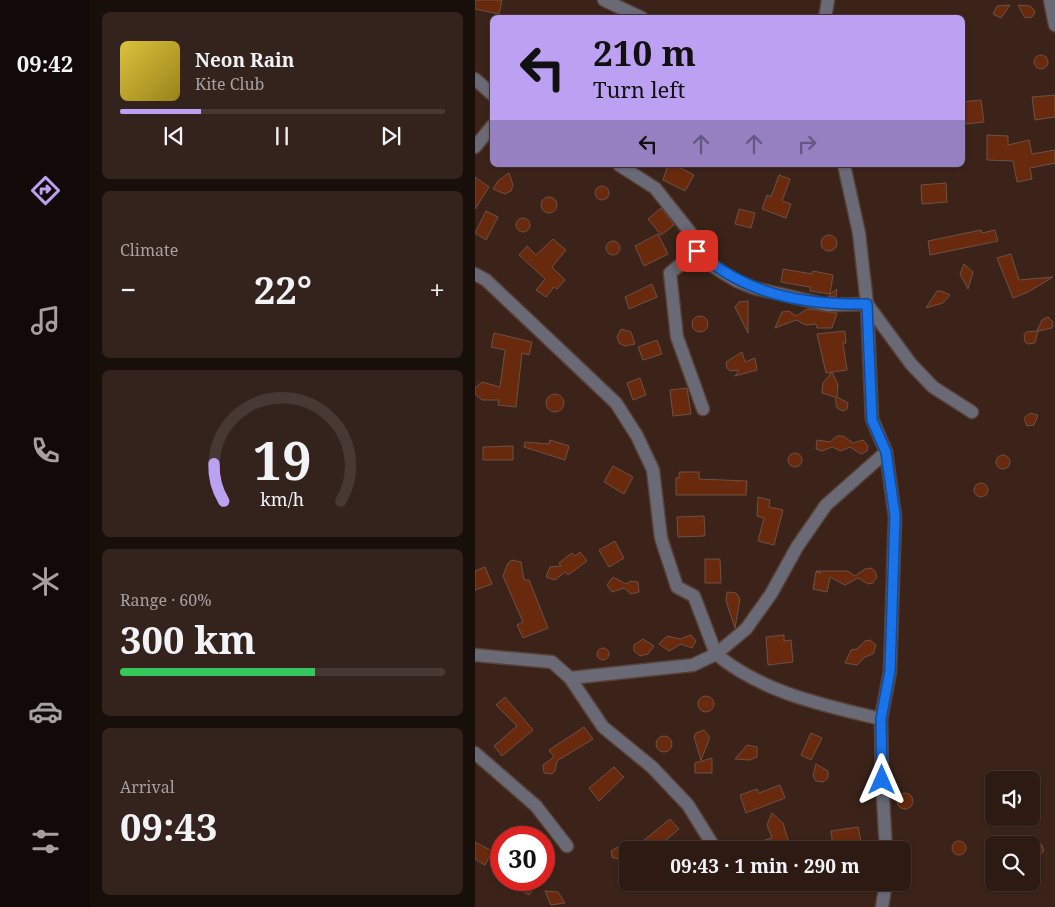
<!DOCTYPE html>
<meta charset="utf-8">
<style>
body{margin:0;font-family:"Noto Serif",serif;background:#34231c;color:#f1f3f6;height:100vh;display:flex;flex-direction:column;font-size:19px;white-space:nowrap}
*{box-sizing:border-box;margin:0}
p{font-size:16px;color:#a6a1a0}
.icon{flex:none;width:28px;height:28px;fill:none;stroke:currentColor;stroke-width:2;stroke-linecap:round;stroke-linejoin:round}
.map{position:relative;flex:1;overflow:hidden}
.sheet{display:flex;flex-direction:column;gap:12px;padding:12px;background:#180e0a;width:385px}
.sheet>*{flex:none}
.banner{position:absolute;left:15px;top:15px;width:475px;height:152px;border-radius:8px;box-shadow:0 1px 4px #0004,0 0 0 1px #483833;background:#bca0f2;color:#111;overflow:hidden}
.buttons{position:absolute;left:510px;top:771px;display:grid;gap:10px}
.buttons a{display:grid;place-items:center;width:55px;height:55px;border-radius:8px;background:#2c1a13;box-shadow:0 1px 4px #0004,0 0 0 1px #483833;font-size:25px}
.speed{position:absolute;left:15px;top:826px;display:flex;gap:10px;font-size:25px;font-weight:700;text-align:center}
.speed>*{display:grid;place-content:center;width:65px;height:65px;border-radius:50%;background:#2c1a13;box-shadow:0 1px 4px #0004,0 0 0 1px #483833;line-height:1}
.speed .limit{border:8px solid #d22;background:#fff;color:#111}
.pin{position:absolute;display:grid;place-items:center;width:42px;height:42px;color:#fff;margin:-21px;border-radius:10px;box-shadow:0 2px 8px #0006}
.me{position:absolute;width:55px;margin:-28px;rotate:0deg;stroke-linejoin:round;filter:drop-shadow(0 0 4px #0008)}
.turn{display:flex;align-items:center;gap:18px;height:105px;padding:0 20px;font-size:22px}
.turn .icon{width:65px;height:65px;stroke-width:2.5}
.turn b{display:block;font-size:35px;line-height:42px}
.lanes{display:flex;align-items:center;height:48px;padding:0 20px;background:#0003;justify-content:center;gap:25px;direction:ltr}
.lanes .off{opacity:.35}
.big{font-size:38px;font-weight:700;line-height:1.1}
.sheet .tile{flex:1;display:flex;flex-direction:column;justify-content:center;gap:8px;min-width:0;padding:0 18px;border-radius:8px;background:#34231c}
.sheet .dial{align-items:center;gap:0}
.dial svg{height:130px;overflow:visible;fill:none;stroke:#483833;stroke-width:7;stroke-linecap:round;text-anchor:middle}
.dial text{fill:#f1f3f6;stroke:none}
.song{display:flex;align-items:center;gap:15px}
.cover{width:60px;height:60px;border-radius:8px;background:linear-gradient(135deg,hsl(50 70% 55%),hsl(50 70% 35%))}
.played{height:5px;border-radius:2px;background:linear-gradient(90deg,#bca0f2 25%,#483833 25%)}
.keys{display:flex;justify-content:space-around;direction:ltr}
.heat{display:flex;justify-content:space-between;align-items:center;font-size:28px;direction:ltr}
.charge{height:8px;border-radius:4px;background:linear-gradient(90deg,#34c759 60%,#483833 0)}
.trip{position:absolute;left:144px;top:841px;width:292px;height:50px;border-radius:8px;background:#2c1a13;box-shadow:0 1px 4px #0004,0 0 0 1px #483833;font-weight:700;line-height:50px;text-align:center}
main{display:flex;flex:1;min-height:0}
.tab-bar{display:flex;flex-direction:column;width:90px;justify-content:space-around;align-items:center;background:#120a08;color:#a6a1a0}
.tab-bar .icon{width:35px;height:35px}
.tab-bar .selected{color:#bca0f2}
.tab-bar b{font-size:22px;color:#f1f3f6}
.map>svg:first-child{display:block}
.building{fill:#68290d;stroke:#6d5146}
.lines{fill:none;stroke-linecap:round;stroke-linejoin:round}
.minor-casing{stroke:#584138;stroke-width:15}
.minor{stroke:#696a76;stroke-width:12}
.route-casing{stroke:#114b97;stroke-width:12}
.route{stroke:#1a73e8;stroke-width:9}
</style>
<main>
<nav class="tab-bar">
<b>09:42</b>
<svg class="icon selected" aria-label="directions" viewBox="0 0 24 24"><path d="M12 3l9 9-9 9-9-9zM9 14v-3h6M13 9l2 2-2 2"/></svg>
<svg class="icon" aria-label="music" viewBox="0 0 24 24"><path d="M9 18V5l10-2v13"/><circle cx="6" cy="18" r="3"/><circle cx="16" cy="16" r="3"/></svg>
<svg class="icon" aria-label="phone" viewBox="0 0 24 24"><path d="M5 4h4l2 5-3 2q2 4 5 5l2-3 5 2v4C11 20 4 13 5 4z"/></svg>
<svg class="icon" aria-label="climate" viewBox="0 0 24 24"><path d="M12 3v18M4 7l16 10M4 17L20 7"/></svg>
<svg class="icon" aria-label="car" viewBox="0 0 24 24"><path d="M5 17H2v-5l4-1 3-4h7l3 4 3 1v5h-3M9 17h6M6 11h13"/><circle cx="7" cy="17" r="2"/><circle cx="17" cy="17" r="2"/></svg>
<svg class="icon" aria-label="filters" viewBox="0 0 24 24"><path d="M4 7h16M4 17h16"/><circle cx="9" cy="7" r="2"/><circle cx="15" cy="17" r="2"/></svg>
</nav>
<section class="sheet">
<div class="tile">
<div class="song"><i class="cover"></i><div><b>Neon Rain</b><p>Kite Club</p></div></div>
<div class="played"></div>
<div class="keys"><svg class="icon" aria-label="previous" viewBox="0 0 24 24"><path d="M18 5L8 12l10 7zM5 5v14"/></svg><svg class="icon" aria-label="pause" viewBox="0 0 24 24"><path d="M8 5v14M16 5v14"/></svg><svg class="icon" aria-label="next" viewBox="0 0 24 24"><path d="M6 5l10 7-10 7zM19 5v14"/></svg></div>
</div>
<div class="tile"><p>Climate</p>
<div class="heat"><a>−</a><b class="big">22°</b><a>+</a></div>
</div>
<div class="tile dial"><svg viewBox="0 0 100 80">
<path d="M14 69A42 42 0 1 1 86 69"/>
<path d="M14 69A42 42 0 0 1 8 46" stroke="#bca0f2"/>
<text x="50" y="56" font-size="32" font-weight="700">19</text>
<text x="50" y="72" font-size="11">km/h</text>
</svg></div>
<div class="tile"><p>Range · 60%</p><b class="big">300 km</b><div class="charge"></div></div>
<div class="tile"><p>Arrival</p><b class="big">09:43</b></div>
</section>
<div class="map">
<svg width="580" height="907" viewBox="0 0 580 907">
<rect width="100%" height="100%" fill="#3b2319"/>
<g class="building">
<path d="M0,0H27L24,14L0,9Z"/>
<path d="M535,5L526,18L518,14L522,6Z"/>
<path d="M543,5L555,6L560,11L559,14L557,17L550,18Z"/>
<circle cx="566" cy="62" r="7"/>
<path d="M580,95V117L560,120L557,97Z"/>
<path d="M506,100L509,122L491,124L488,102Z"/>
<path d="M512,135L533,136V145L554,140L557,154L580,150V163L555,168L557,179L542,182L538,161L512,160Z"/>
<path d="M193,165H200L219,175L210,191L188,180Z"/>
<path d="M34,173L38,185L36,191L30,194L18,189L23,181Z"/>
<path d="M304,175L315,179L307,201L316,204L311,218L287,209L292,195L296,197Z"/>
<path d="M0,177L14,187L0,209Z"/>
<path d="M471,183L472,202L447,204L446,185Z"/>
<circle cx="127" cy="193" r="7"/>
<circle cx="74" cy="205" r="8"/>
<path d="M186,208L199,225L186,235L173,219Z"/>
<path d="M264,209L280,213L276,228L260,224Z"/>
<path d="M11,211L23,217L11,240L0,233Z"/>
<circle cx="48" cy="225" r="7"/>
<path d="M506,230L507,233L520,230L523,241L455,255L453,241Z"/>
<path d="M183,234L193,254L169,266L160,246Z"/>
<circle cx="354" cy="243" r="8"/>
<path d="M78,239L91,250L77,267L90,280L82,289L79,287L71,297L61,290L70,279L44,255L52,246L61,255Z"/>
<circle cx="138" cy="248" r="7"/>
<path d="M536,254L544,280L578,277L553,292L538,298L522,258Z"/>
<path d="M489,264L498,272L493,289L485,274Z"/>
<path d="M308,269L337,274L338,271L358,275L355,294L362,289L361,297H353L355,294L335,291V287L306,282Z"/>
<path d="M177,284L182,297L154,309L150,297Z"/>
<path d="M462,291H466L475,295L468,303L451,308Z"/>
<path d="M273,301V333L260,307L264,302Z"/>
<path d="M332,309L362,313L357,328H342L341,324L331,325L321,320L300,328L307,312L314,311L321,316Z"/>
<circle cx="225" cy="324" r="8"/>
<path d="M573,317L578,322L577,328L563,331L560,343L553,344L550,342L549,335L551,332L562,331L567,320Z"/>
<path d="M146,329L156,332L160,344L150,346L144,343L142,337Z"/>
<path d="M370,331L371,343H368L372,370L351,373L342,334Z"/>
<path d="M19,333L57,342L54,355L47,353L41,407L23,405L24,400H7L0,394V388L7,382L25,387L30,350L16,347Z"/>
<path d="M182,340L187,354L168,360L163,347Z"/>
<path d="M267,352L270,362L280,358L282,370L260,376L264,370L255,371L252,368L251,362Z"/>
<path d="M357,372L363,385L362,397L373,403L372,409L368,411L362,408L360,397L347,393L348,383Z"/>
<path d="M165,378L171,395L158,400L152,383Z"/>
<path d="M212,388L216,414L198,416L195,390Z"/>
<circle cx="80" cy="403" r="9"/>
<path d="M555,413L563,415L559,425L552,426L549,418Z"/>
<path d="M362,436H368L378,443L388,440L393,446L392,451L386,454L375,447L366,451L357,447L347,451L341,449L342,440L355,442Z"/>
<path d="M75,440L94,446L90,460L49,447L50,442L74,444Z"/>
<path d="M38,446V460H8V447Z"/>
<circle cx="320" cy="460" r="7"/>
<circle cx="528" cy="462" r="7"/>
<path d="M138,466L158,477L149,494L129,482Z"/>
<path d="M204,472H224V479L272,481L271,495H201V478L205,477Z"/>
<circle cx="506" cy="490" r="7"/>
<path d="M283,497L295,500L294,507L308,510L299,545L283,541L289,518L282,516Z"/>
<path d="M229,516L230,536L203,537L202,517Z"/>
<path d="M140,541L149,558L134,567L124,550Z"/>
<path d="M105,552L112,561L93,575L90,572L80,580L71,577L75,567L86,566L84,563L97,553L100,556Z"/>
<path d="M230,559H245L246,583H230Z"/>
<path d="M37,560L46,562L49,580H54L73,628L48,638L42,625L48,622L28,576L33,563Z"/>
<path d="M10,567L17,584L0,590V571Z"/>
<path d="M396,568L400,571L402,577L398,583L393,584L383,578L370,585L355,577L352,592L338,589L341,572L346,573L341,571H373L380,576L390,569Z"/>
<path d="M138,577L151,584L156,581L163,582L164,592L156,594L149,588L137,592L132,585Z"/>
<path d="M252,592L261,593L265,599L260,628L251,601Z"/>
<path d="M216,635L221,641L217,648L206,644L194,651L184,644L192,636L205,639Z"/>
<path d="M309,635V641L316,640L318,662L293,665L291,637Z"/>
<path d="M168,639L179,646L173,654L165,656L159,651V645Z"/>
<path d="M390,641L395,640L401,645L398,654L390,657L382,665L370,663L376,650L382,649Z"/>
<circle cx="128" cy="654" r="6"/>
<circle cx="231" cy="704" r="8"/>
<path d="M30,697L58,730L27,756L19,746L42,726L21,705Z"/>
<path d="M109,727L118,739L82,761L80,771L77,774L69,773L68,765L79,757L74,750Z"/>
<path d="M229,730L234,736V740L226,760L219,737L221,733Z"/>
<path d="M336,733L347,738L336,760L326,755Z"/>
<circle cx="189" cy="744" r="8"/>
<path d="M272,745L282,747V757L275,760L260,759Z"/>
<path d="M237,758V773H220V763Z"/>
<path d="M341,764L353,771V778L348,782L341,781L338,776Z"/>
<path d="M139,767L149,777L124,801L114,788Z"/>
<path d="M305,785L310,798L271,813L265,795L282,789L284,793Z"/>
<circle cx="430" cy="801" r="8"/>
<path d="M297,813L308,823L316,850H294L290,840L297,838L292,825Z"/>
<path d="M195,819L204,829L179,850H157Z"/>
<path d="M383,827L386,842L358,846L356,831Z"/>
<path d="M556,839L567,845L569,851L556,862Z"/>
<circle cx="484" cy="848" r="7"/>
<path d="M0,842L17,851L10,865L0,859Z"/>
<path d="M143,847L152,850V856L143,859L137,857L136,851Z"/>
<path d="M30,880H64L54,895Z"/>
<path d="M70,891L83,892L90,903L76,905Z"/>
</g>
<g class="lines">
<g class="minor-casing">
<g id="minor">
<path d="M129,0L167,18"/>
<path d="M575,0L580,25"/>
<path d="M350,18L353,0"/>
<path d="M0,79L18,95"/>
<path d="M0,147L18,125"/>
<path d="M144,165L180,188L215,232L222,251L239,267L262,281L279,288L352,305L392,304L436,364L458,387L497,412"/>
<path d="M369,165L384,233L392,304L397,419L411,452L420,517L415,671L406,719L407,780L411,850"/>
<path d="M222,251L195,273L202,337L228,409"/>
<path d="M0,274L11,280L141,403L162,436L178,470L186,538L202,587L219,596L241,654L271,629L296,594L322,547L351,505L411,452"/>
<path d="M0,655L77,662L95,678L128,727L177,767L213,805L241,850"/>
<path d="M95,678L218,665L241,654C288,693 348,705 406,719"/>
<path d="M0,753L61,806L92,846"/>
<path d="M261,882L262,884"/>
<path d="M407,907L411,882"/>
</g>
</g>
<use href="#minor" class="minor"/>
</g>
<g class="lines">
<g class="route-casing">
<path id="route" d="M222,251C270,295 330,305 392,304L397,420L411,452L420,516L415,671L406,719L407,780"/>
</g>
<use href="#route" class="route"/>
</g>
</svg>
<div class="buttons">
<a><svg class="icon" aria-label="sound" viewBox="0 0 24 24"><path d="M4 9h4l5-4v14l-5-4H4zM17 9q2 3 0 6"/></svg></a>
<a><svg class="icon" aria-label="search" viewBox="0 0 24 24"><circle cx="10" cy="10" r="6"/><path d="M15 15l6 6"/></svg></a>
</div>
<div class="speed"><div class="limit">30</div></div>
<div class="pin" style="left:222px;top:251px;background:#d93025"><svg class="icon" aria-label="arrive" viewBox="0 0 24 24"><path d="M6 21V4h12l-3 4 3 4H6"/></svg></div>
<svg class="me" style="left:407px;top:780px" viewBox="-20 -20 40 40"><path d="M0-17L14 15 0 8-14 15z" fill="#1a73e8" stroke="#fff" stroke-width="4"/></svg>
<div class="trip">09:43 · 1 min · 290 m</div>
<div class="banner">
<div class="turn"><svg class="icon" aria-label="left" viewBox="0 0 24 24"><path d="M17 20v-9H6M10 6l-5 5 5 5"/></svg><div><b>210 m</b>Turn left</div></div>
<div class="lanes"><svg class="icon" aria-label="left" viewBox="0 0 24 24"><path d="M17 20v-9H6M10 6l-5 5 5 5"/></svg><svg class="icon off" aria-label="ahead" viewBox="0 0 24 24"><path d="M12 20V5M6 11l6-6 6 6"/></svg><svg class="icon off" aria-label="ahead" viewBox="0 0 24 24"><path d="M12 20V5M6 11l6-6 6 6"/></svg><svg class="icon off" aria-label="right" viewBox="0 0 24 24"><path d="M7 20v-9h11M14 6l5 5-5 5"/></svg></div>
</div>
</div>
</main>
